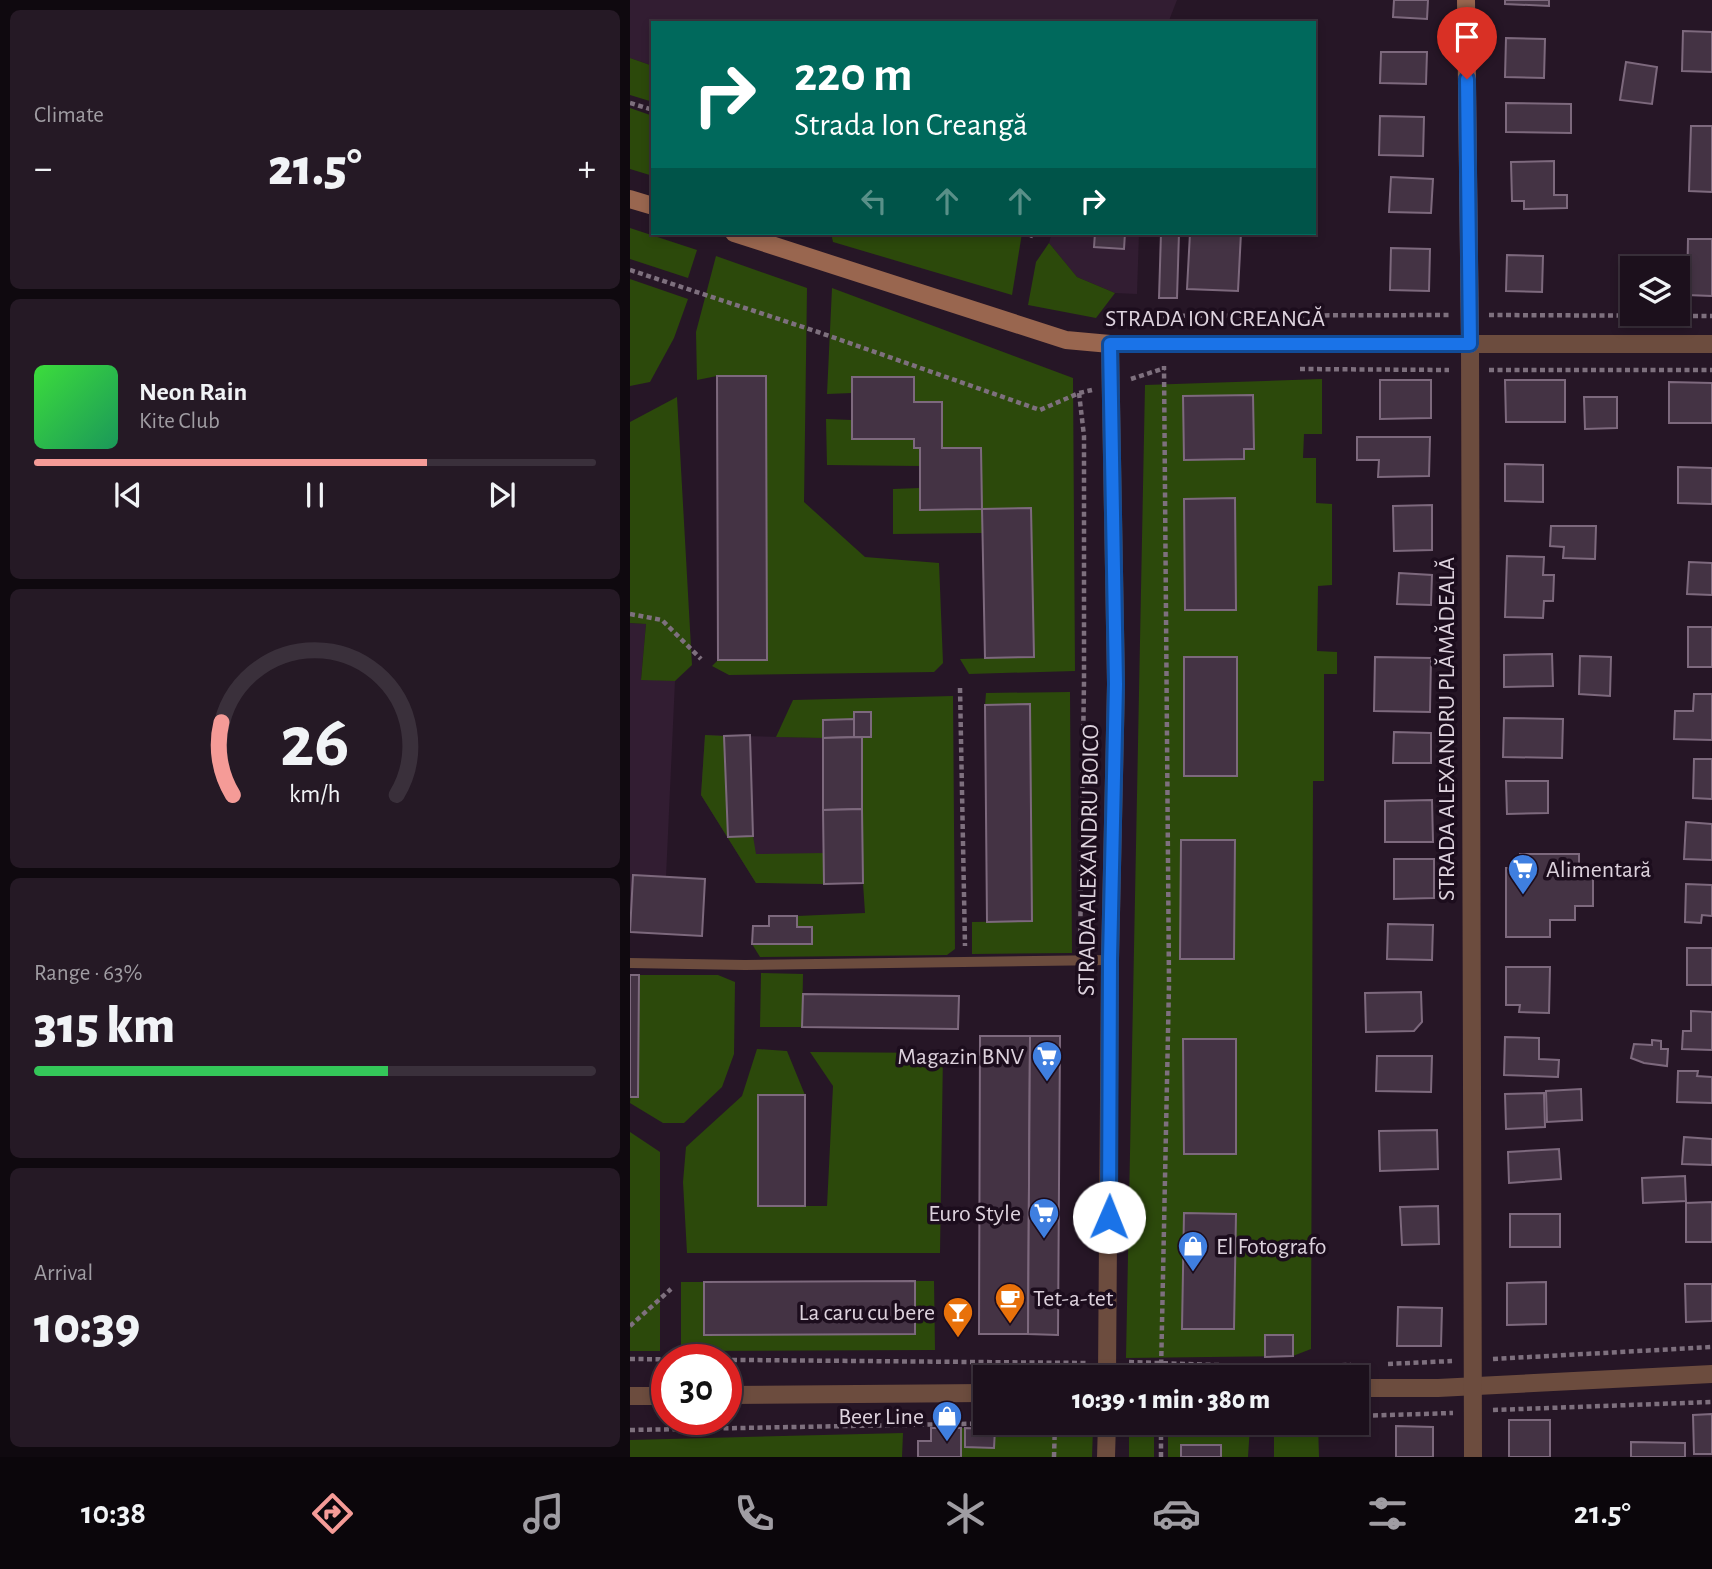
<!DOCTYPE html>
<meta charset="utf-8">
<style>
body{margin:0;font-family:"Alegreya Sans",sans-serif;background:#251925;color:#f1f3f6;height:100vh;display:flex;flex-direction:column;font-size:26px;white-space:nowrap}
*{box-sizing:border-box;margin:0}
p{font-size:23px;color:#a09da3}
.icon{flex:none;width:38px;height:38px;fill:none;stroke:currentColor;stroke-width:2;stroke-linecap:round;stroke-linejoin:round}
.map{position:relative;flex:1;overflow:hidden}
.details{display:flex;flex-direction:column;gap:10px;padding:10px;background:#0f090f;width:630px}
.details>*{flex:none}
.banner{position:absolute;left:21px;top:21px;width:665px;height:214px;border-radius:0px;box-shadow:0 4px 10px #0003,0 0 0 2px #3a303b;background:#00695c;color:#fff;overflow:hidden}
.fabs{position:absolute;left:990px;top:256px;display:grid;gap:14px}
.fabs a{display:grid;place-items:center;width:70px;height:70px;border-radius:0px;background:#1c101c;box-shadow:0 4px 10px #0003,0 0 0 2px #3a303b;font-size:35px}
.speed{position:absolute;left:21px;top:1344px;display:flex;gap:14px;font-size:35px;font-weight:700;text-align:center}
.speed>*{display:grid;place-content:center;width:91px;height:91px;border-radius:50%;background:#1c101c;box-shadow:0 4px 10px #0003,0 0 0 2px #3a303b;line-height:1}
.speed .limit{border:10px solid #d22;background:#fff;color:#111}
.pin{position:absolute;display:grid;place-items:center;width:60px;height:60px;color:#fff;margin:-72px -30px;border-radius:50% 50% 50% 0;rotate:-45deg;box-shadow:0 0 7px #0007}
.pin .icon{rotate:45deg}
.me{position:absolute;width:77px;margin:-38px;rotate:1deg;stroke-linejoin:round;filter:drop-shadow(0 0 5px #0008)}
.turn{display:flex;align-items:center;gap:24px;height:147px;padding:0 28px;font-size:32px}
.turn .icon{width:91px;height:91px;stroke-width:2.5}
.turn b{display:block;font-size:49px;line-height:60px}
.lanes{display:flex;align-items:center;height:66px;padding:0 28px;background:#0003;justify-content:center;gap:35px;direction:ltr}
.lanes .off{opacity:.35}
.big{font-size:52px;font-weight:800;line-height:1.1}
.details .widget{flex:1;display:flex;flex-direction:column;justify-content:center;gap:10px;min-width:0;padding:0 24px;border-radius:10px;background:#251925}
.details .dial{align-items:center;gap:0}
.dial svg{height:182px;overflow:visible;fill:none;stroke:#3a303b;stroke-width:7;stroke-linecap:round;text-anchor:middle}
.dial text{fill:#f1f3f6;stroke:none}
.song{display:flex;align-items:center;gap:21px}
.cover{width:84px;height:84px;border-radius:10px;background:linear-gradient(135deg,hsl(120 70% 55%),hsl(150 70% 35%))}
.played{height:7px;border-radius:4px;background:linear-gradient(90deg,#f59b97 70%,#3a303b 70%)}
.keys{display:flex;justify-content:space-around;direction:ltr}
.heat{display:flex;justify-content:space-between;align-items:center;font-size:38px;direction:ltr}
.charge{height:10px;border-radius:5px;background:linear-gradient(90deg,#34c759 63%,#3a303b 0)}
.trip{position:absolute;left:343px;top:1365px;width:396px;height:70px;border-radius:0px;background:#1c101c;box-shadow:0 4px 10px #0003,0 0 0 2px #3a303b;font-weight:800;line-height:70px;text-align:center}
.tab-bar{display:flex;height:112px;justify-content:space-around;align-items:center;background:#0b060b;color:#a09da3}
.tab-bar .icon{width:49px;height:49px}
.tab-bar .current{color:#f59b97}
.tab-bar b{font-size:32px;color:#f1f3f6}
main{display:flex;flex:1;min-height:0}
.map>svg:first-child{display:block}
.built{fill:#321d32}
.green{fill:#2c490b}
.building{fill:#434;stroke:#7d697d;stroke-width:2}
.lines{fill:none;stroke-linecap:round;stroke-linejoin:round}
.path{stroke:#7e707e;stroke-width:4.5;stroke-dasharray:5 3.5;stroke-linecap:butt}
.lane{stroke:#6c4c3e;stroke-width:10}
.street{stroke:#6c4c3e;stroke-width:18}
.secondary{stroke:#99664f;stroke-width:18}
.route-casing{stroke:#114b97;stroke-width:18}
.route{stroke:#1a73e8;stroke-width:12}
.labels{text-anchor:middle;stroke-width:7;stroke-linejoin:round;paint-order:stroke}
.street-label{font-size:24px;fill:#ddd2dd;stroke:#1c0d1d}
.poi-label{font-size:24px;fill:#ddd2dd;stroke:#1c0d1d;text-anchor:end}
</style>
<main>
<section class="details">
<div class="widget"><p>Climate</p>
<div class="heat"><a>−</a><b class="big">21.5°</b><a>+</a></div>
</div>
<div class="widget">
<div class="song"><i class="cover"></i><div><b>Neon Rain</b><p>Kite Club</p></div></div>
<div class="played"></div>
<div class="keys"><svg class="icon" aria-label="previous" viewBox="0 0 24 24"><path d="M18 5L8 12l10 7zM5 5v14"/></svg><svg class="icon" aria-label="pause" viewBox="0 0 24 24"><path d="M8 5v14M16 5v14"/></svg><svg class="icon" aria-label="next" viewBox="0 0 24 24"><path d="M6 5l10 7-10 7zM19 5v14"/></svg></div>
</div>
<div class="widget dial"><svg viewBox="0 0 100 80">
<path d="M14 69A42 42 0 1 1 86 69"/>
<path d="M14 69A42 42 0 0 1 9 37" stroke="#f59b97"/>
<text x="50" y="56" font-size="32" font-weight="700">26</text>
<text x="50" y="72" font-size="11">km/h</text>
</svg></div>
<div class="widget"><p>Range · 63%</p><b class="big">315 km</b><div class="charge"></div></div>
<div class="widget"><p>Arrival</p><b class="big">10:39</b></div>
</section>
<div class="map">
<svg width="1082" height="1457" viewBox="0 0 1082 1457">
<rect width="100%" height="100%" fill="#261626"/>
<g class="built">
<path d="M0,0H547L538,23H23V66L0,58Z"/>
<path d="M422,233H509L507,294L485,293L447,277L419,243Z"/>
<path d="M0,623L16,624L11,679L45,681L36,877L3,876L0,919Z"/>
<path d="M75,735L193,738L194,884L126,883L71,795Z"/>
</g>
<g class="green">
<path d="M0,58L23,66V102L0,95Z"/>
<path d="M0,108L23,116V176L0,169Z"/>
<path d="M0,228L67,250L58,278L0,259Z"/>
<path d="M201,233H392L382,295L203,242Z"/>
<path d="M419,243L447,277L485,293L466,318L398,305L406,262Z"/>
<path d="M86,256L177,288L174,502L235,557L309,563L313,663L304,672L99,675L82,666L88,660H137L136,376H87L67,380L66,332Z"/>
<path d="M0,279L58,299L44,338L20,382L0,386Z"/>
<path d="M202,288L443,378L445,671L339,674L330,659L404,657L401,508L352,509V533L263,534V489L290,488V510L352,509L351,448H312L284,402V377H222V393L197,394Z"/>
<path d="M692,379V434H674L673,458H686V503L702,504V585L688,586L687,651L707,652V674H694V781H683L681,1349L663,1356L496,1358L515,385Z"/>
<path d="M47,397L62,665L45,681L11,680L16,624L0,623V422Z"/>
<path d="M196,419L222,420V439H284V448H290L289,466L197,465Z"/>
<path d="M440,692L442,953L342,954V922L402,921L400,705H355L356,693Z"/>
<path d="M323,696L325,949L317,955L130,957L122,944L182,927H167V916L235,913L233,883L232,737H241L224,719L193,720V738L146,737L163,700Z"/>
<path d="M75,735L94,736L98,837L123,836L126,854L194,853V884L126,883L71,795Z"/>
<path d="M131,973L173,974L172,1027H130Z"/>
<path d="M9,975H88L105,982L104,1054L92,1087L54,1123H33L0,1103Z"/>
<path d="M127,1049L157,1051L175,1095L128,1096V1206H197L203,1086L180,1052L313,1053L310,1253H57L53,1182L56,1147L112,1096Z"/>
<path d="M0,1132L30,1152V1351H0Z"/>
<path d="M285,1281H304L305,1350L51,1351V1282H74L75,1335L284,1334Z"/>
<path d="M644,1423H688L689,1457H644Z"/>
<rect x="499" y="1425" width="25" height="32"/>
<path d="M538,1426H620L618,1457H591V1445L551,1446V1457H538Z"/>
<path d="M331,1428H335V1447L364,1448L365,1429H463L462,1457H331Z"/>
<path d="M273,1433L272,1457H0V1440Z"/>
</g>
<g class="building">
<path d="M764,0H798L797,19L763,17Z"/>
<path d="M875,0H919V6L875,4Z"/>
<path d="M1053,31L1082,32V72L1052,71Z"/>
<path d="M876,38L915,39L914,78L875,77Z"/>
<path d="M751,52H797L796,84L750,83Z"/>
<path d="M996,62L1027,67L1022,104L990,100Z"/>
<path d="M876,103L941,104V133L876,132Z"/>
<path d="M750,116L794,117L793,156L749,155Z"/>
<path d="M1061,126H1082V192L1059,191Z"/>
<path d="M924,161V195H937V208L894,209V201H882L881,162Z"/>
<path d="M761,177L803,179L801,213L759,212Z"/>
<path d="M465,233H495L494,249L464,247Z"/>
<path d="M531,233H549L547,298H529Z"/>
<path d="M560,233H611L608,291L557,289Z"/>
<path d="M1058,239H1082V296L1057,295Z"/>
<path d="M761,248L800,249L799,291L760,290Z"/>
<path d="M877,255L913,256L912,292L876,291Z"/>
<path d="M87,376H136L137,660H88Z"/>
<path d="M222,377H284V402H312V448H351L352,509L290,510V448H284V439H222Z"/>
<path d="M750,380H801V418L750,419Z"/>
<path d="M875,380H935V422H876Z"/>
<path d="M1039,382L1082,383V423H1039Z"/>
<path d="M623,395L624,449H614V459L554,460L553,396Z"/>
<path d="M954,397H987V428L955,429Z"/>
<path d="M727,437H800L799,476L748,477L749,460H727Z"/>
<path d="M875,464L913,465V502L875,501Z"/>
<path d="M1048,467L1082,468V504L1048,503Z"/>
<path d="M605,498L606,610H555L554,499Z"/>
<path d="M802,505V550L764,551L763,506Z"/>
<path d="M401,508L404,657L355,658L352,509Z"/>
<path d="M921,526H966L965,559L933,558L934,547L920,546Z"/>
<path d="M877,556L914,557L913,575H924L923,601H914L913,618L875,617Z"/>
<path d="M1059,562L1082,563V595L1057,594Z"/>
<path d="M769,573L802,575L801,605L767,604Z"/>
<rect x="1058" y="627" width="24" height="40"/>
<path d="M922,654L923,686L874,687V655Z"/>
<path d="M950,656L981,657L980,696L949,694Z"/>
<rect x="554" y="657" width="53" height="119"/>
<path d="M745,657L801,658L800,712L744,711Z"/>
<path d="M1064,694H1082V740L1044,739L1045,711H1063Z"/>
<path d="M400,704L402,921L357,922L355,705Z"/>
<rect x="224" y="712" width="17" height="25"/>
<path d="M874,718L933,719L932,758L873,757Z"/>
<path d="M224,719V737L193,738V720Z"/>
<path d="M764,732L801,733V763H763Z"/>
<path d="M120,735L123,836L98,837L94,736Z"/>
<path d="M232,737V809L193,810V738Z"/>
<path d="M1064,759H1082V799L1063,798Z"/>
<path d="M876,781H918V813L877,814Z"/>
<path d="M802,800L803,842H755V801Z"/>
<path d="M232,809L233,883L194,884L193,810Z"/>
<path d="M1056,822L1082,824V860L1054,859Z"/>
<path d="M551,840H605L604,959H550Z"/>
<path d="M890,854H949V871H963V906H945V920H920V937H876V868H890Z"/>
<path d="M764,859H804V898L764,899Z"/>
<path d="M3,875L75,879L72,936L0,932Z"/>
<path d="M1056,884L1082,885V916L1072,915L1071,923L1055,922Z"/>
<path d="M139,916H167V927H182V944H122L123,926H139Z"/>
<path d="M758,924L803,925L802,960L757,959Z"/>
<rect x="1057" y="948" width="25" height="37"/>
<path d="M876,967H920L919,1013L889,1012L890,1005H876Z"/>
<path d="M0,975H9L8,1097H0Z"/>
<path d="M791,992L792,1022L784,1031L736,1032L735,993Z"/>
<path d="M173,994L329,996L328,1029L172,1027Z"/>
<path d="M1061,1011L1082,1012V1050L1052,1049L1053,1031H1061Z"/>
<path d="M350,1036H400L398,1334H349Z"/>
<path d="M400,1036H430L428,1335L398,1334Z"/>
<path d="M875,1037L909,1038V1059L929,1060L928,1077L874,1075Z"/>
<path d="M553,1039H606V1154H554Z"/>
<path d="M1022,1040L1031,1041V1049H1038L1037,1066L1014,1063L1001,1058L1004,1044L1022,1045Z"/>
<path d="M747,1056H802L801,1092L746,1091Z"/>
<path d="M1048,1071H1068L1067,1076L1082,1077V1103L1047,1102Z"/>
<path d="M951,1089L952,1120L917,1122L916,1091Z"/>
<path d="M914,1093L915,1127L876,1129L875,1094Z"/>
<rect x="128" y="1095" width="47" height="111"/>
<path d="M807,1130L808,1169L750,1171L749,1131Z"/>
<path d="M1054,1137L1082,1139V1165L1052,1164Z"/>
<path d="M929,1149L931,1179L879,1183L878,1152Z"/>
<path d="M1055,1176L1056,1201L1013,1203L1012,1178Z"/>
<path d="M1082,1202V1242H1056V1203Z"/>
<path d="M808,1206L809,1244L772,1245L770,1207Z"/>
<path d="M554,1213L606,1214L604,1329H552Z"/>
<rect x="880" y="1214" width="50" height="33"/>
<path d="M285,1281V1334L74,1335V1282Z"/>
<path d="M916,1282V1324L877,1325V1283Z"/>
<path d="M1055,1284H1082V1321L1056,1322Z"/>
<path d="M768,1307L812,1308L811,1346H767Z"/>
<path d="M635,1335H663V1356L635,1357Z"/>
<path d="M1082,1414V1454H1064L1063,1415Z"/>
<rect x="879" y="1420" width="41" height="37"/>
<path d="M766,1426L803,1427V1457H766Z"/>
<path d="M301,1428H331V1457H288V1441H301Z"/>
<path d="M335,1428L365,1429L364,1448L335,1447Z"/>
<path d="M1001,1442L1055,1443V1457H1001Z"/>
<rect x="551" y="1445" width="40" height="12"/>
</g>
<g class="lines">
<g class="path">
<path d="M0,103L23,110"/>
<path d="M392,233L403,236"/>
<path d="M0,270L188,332L410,410L449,393L462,390"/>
<path d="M859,315L1082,316"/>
<path d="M499,316L819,315"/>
<path d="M670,369L819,370"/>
<path d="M859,370H1082"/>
<path d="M501,379L535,368"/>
<path d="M449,393L454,436V682L450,945"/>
<path d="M0,614L32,620L71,659"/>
<path d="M330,688L335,946"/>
<path d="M0,1326L41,1289"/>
<path d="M0,1359L458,1363"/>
<path d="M863,1359L1082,1347"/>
<path d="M499,1362L644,1367L721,1365"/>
<path d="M424,1364V1377"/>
<path d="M758,1364L822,1361"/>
<path d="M531,1373L539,984L534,366"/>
<path d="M863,1410L1082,1402"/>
<path d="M726,1416L823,1413"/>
<path d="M0,1430L382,1423"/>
<path d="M424,1457L425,1423"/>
<path d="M531,1457V1423"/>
</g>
<path class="lane" d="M0,963L115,965L480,960"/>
<g class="street">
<path d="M477,1377L480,960L486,684L480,344"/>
<path d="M726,1388H808L1082,1374"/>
<path d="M96,1395L355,1393"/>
<path d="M0,1396H37"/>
<path d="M476,1457L477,1423"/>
<path d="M843,1457L840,344H1082"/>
</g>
<g class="secondary">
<path d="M0,199L23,206"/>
<path d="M104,233L436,340L480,344H840L836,0"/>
</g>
</g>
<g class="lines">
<g class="route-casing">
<path id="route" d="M479,1217L480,960L486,684L480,344H840L837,79"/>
</g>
<use href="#route" class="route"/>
</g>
<defs>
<g id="supermarket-pin" transform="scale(1.575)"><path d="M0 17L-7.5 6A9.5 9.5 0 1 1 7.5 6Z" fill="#3f7fe0" stroke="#1c0d1d"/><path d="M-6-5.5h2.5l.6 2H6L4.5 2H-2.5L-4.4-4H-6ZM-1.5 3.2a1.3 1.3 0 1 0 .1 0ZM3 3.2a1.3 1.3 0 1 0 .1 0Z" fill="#fff"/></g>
<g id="shop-pin" transform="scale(1.575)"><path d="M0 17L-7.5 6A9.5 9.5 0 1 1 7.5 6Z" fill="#3f7fe0" stroke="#1c0d1d"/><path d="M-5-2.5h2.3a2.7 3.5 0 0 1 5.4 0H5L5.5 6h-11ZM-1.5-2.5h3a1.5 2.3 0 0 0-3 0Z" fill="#fff"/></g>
<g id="cafe-pin" transform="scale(1.575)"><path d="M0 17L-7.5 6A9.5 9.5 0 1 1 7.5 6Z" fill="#e8710a" stroke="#1c0d1d"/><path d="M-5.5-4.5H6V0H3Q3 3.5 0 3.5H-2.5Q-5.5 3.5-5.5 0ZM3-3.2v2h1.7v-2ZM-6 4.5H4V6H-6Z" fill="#fff"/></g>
<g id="bar-pin" transform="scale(1.575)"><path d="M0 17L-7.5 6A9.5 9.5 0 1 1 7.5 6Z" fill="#e8710a" stroke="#1c0d1d"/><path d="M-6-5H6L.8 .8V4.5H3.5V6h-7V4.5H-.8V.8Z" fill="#fff"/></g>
</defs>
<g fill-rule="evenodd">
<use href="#supermarket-pin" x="893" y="869"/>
<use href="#supermarket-pin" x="417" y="1056"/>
<use href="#supermarket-pin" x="414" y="1213"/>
<use href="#shop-pin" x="563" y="1246"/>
<use href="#cafe-pin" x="380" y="1298"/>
<use href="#bar-pin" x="328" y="1312"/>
<use href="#shop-pin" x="317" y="1416"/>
</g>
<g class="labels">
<g class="street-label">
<text x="585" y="326">STRADA ION CREANGĂ</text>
<text transform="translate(816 729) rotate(-90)" y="8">STRADA ALEXANDRU PLĂMĂDEALĂ</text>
<text transform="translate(458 860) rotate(-89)" y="8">STRADA ALEXANDRU BOICO</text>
</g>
<g class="poi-label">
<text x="916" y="877" text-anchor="start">Alimentară</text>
<text x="394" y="1064">Magazin BNV</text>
<text x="391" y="1221">Euro Style</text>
<text x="586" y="1254" text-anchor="start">El Fotografo</text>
<text x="403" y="1306" text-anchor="start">Tet-a-tet</text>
<text x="305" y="1320">La caru cu bere</text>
<text x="294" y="1424">Beer Line</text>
</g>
</g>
</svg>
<div class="fabs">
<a><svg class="icon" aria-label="layers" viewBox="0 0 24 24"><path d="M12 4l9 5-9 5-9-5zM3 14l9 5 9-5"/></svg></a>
</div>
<div class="speed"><div class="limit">30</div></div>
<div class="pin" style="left:837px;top:79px;background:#d93025"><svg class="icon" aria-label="arrive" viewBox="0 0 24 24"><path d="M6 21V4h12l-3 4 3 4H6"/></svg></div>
<svg class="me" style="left:479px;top:1217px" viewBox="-20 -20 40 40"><circle r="19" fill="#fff"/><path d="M0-13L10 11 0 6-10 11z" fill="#1a73e8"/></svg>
<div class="trip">10:39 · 1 min · 380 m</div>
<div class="banner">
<div class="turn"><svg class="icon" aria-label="right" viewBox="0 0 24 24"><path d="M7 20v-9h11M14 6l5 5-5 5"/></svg><div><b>220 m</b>Strada Ion Creangă</div></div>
<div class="lanes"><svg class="icon off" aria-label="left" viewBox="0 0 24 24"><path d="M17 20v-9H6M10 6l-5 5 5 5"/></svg><svg class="icon off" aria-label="ahead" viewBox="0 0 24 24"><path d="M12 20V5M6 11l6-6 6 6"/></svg><svg class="icon off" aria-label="ahead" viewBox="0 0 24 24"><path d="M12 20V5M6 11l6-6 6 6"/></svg><svg class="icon" aria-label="right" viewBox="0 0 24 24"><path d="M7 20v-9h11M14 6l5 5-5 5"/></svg></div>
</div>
</div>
</main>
<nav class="tab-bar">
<b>10:38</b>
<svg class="icon current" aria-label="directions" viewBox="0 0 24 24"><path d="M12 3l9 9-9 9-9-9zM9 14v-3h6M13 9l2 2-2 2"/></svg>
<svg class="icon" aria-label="music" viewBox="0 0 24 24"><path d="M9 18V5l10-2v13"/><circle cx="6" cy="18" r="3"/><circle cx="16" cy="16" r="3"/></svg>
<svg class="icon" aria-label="phone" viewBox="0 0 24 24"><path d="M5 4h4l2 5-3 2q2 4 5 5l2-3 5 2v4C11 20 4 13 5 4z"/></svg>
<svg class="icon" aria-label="climate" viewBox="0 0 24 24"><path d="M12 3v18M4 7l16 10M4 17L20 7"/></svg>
<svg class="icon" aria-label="car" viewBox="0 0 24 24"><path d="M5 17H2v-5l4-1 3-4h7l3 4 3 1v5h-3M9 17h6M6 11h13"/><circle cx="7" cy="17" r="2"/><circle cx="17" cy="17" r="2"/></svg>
<svg class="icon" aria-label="filters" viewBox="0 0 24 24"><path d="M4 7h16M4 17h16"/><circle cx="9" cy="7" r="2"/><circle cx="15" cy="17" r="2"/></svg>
<b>21.5°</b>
</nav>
